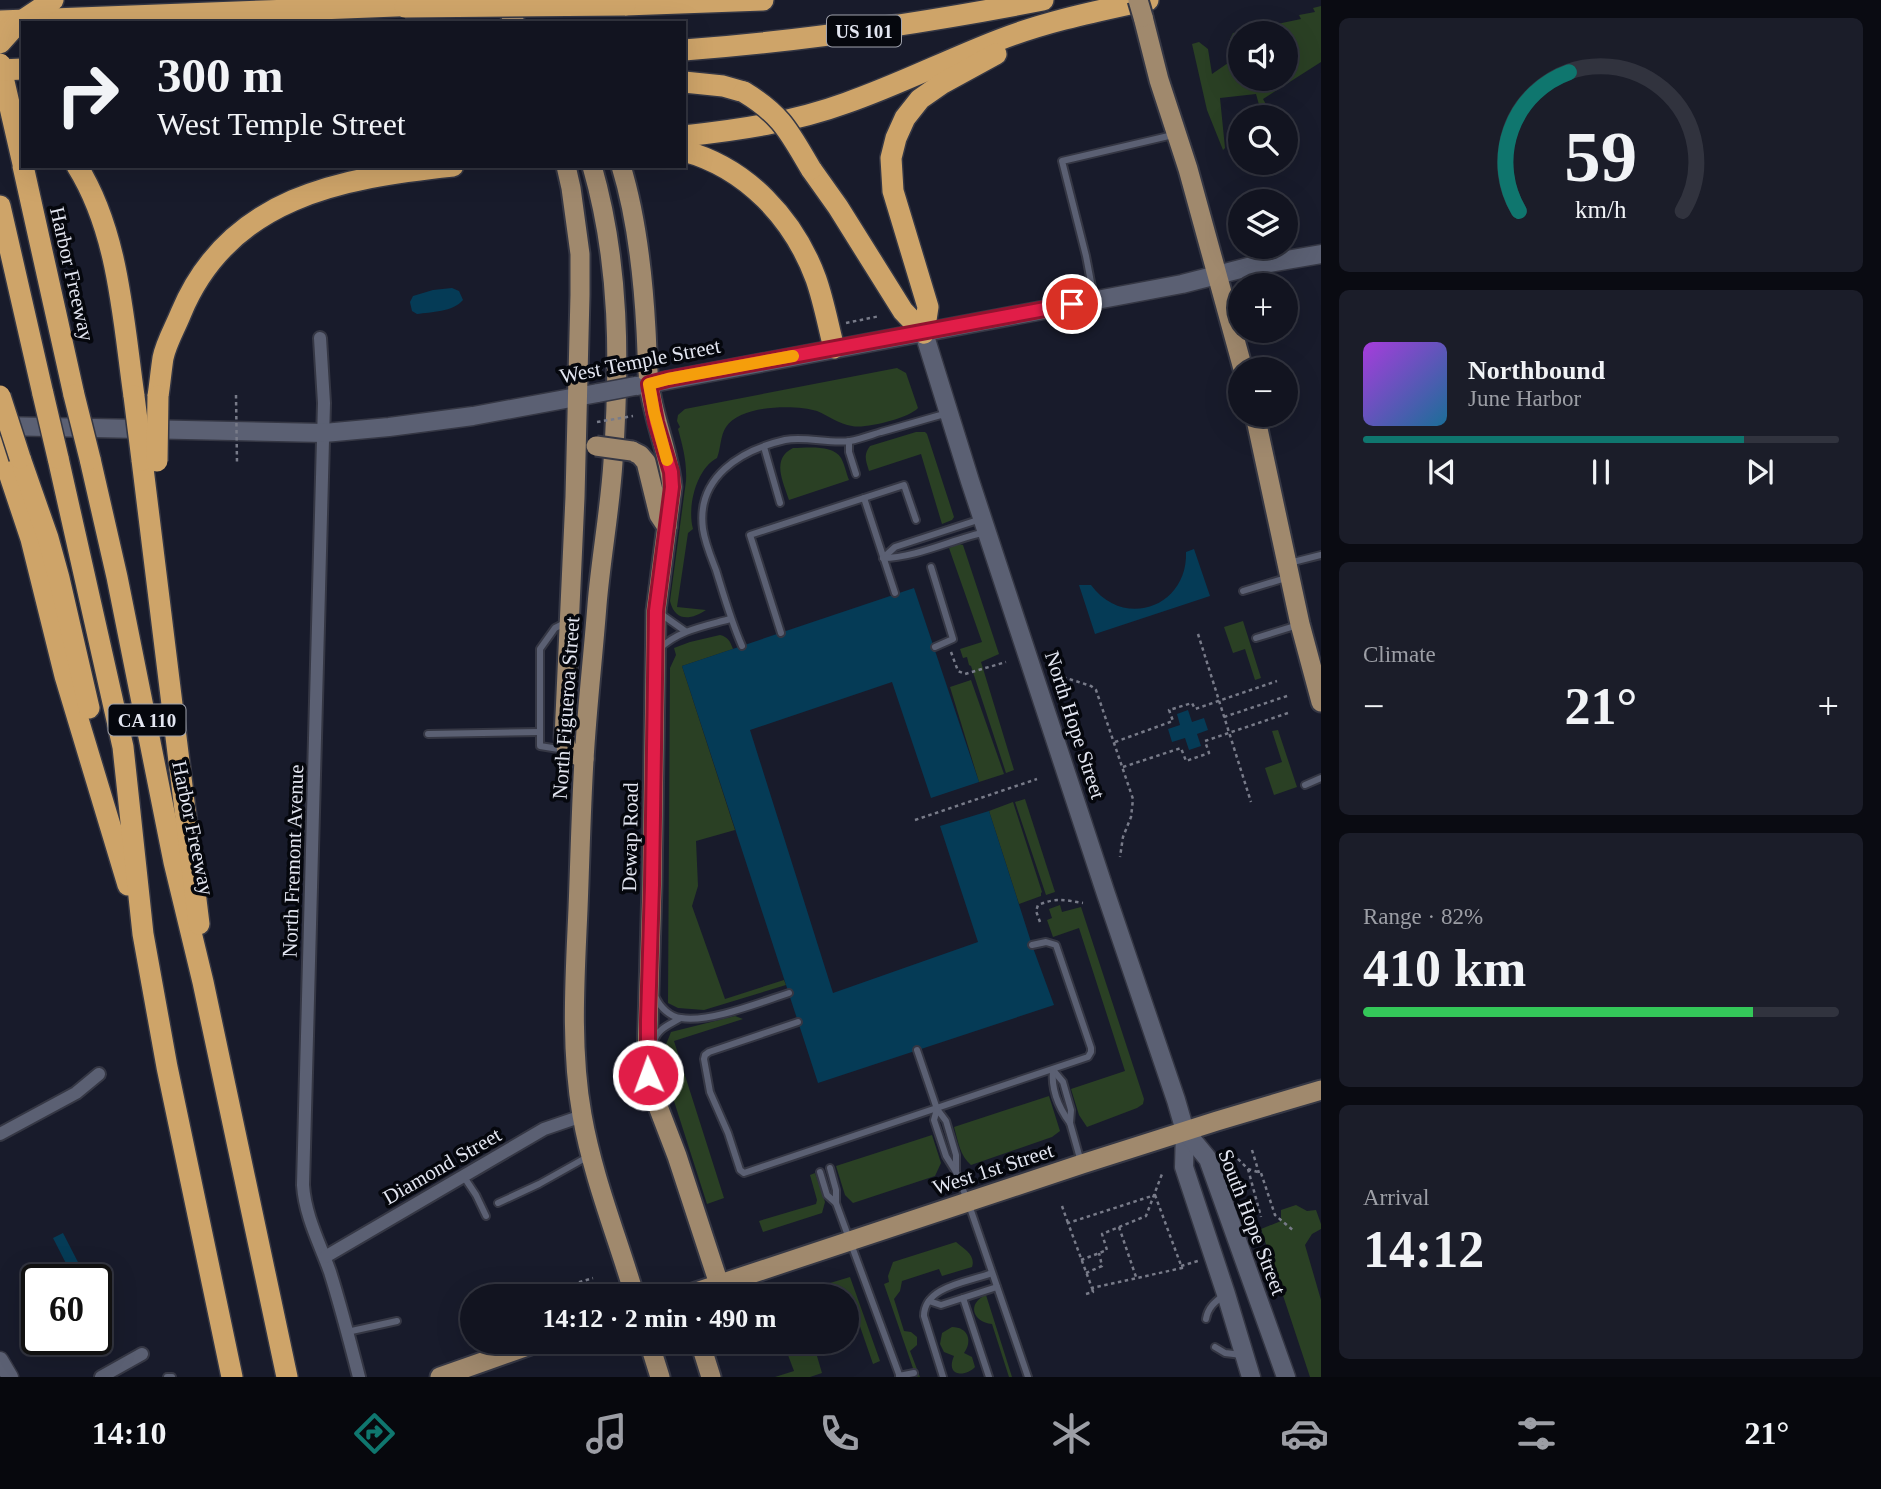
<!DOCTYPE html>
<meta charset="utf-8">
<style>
body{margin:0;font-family:"Times New Roman",serif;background:#1b1d29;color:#f1f3f6;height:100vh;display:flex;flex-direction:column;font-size:26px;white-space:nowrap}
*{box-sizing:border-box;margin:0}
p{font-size:23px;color:#9c9ea5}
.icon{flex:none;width:38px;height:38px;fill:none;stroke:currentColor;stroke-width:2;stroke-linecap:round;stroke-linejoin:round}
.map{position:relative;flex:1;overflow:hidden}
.details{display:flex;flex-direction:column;gap:18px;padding:18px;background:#0a0b12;width:560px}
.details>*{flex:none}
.banner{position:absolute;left:21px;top:21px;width:665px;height:147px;border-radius:0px;box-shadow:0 7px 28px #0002,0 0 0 2px #31333e;background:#121420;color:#f1f3f6;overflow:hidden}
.buttons{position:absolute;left:1228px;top:21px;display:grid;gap:14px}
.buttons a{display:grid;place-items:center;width:70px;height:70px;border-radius:50%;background:#121420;box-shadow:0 7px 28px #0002,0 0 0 2px #31333e;font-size:35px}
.speed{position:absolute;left:21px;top:1264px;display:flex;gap:14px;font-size:35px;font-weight:700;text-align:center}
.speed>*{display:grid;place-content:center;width:91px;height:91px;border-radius:50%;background:#121420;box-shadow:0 7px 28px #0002,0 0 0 2px #31333e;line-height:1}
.speed .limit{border:4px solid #111;border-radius:10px;background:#fff;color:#111}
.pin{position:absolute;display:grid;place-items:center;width:60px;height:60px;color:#fff;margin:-30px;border:4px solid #fff;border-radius:50%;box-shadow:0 2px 7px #0007}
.me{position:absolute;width:77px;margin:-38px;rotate:358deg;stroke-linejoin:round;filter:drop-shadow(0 0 5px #0008)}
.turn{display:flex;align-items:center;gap:24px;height:147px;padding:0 21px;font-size:32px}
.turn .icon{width:91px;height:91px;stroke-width:2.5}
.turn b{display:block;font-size:49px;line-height:60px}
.big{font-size:52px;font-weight:700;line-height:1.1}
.details .card{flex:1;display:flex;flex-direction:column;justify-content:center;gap:10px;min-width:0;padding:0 24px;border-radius:10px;background:#1b1d29}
.details .dial{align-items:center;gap:0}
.dial svg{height:182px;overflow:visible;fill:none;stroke:#31333e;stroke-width:7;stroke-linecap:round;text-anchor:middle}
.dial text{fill:#f1f3f6;stroke:none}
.song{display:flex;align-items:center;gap:21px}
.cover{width:84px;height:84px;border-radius:10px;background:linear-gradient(135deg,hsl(280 70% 55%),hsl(200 70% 35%))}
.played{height:7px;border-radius:4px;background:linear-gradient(90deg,#0f766e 80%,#31333e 80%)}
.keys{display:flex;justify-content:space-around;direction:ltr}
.heat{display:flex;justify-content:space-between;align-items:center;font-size:38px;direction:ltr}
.charge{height:10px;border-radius:5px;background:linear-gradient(90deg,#34c759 82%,#31333e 0)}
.trip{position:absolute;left:460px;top:1284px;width:399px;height:70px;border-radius:35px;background:#121420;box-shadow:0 7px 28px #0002,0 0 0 2px #31333e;font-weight:700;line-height:70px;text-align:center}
.tabs{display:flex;height:112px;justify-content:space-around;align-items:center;background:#07080d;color:#9c9ea5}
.tabs .icon{width:49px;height:49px}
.tabs .on{color:#0f766e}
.tabs b{font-size:32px;color:#f1f3f6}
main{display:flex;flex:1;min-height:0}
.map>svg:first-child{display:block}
.green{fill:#2a4024}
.water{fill:#053b56}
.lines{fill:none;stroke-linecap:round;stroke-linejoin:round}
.service-casing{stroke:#353744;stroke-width:10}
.minor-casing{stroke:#353744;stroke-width:16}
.tertiary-casing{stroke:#353744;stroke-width:19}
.secondary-casing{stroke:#353744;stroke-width:21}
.primary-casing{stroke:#353744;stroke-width:23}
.motorway-casing{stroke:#353744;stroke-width:24}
.path{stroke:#787b89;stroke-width:2.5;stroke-dasharray:3.5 3.5;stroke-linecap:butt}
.service{stroke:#5b6073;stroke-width:6}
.minor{stroke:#5b6073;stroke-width:12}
.tertiary{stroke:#5b6073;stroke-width:16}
.secondary{stroke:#5b6073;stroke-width:18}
.primary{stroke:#a0896d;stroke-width:19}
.motorway{stroke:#cea469;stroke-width:21}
.secondary-bridge-casing{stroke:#353744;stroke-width:21;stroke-linecap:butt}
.primary-bridge-casing{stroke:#353744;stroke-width:23;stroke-linecap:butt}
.motorway-bridge-casing{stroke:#353744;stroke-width:24;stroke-linecap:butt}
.path-bridge{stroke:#787b89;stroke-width:2.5;stroke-dasharray:3.5 3.5;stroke-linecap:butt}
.secondary-bridge{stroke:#5b6073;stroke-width:18}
.primary-bridge{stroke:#a0896d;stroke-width:19}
.motorway-bridge{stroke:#cea469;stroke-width:21}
.route-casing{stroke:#92132f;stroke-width:18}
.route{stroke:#e11d48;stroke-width:12}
.slow{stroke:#f59e0b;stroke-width:12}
.labels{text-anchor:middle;stroke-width:7;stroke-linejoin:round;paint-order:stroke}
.shield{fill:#05070d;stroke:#a0a3ad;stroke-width:2}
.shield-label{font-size:19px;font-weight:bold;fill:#e3e6f1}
.street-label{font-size:21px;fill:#e3e6f1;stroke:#05070d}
</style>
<main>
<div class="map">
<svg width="1321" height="1377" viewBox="0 0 1321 1377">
<rect width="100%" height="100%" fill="#181b2b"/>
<g class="green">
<path d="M1321,6V62L1263,99L1268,108L1261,112L1256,94L1220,98L1225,148L1223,150L1207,110L1192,44L1199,42L1208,49L1212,74L1241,54V79H1286V33H1241V51L1230,39L1233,33L1301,19L1299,15L1315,12L1313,8Z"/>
<path d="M897,368L906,373L918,408C909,418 866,429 852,426C839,424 829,416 817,411C795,404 740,405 726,427C720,436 721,448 717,458C696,469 687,507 693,529L688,533L677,607L706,610C691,620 675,622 670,601L686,481C687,462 683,447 678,429L680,427L677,421L678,415L685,409Z"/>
<path d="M916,432H925L927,434L954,517L952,520L942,524L921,454L869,471C866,461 863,455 870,446Z"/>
<path d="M793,448C806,448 833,444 841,458C845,465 846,473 849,480L789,500C783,481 771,459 793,448Z"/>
<path d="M959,544L963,545L999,654L981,662L1014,770L1006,773L971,666L969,665L967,657L963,658L960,649L982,642L949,548Z"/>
<path d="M1243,621L1261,678L1255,680L1245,649L1233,653L1224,627Z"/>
<path d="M720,635C728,637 730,641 733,649L682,666L735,830L696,841L698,886L692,906L725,999L784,980L786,985L704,1010L678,1008L668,1003L670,668L676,655L674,648L690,642Z"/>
<path d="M971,680L1004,774L979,782L950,687Z"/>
<path d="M1278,730L1297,787L1274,795L1265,768L1282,762L1272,731Z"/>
<path d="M1025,799L1055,892L1046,895L1015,802Z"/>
<path d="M1013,802L1042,892L1041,893V896L1019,904L989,811Z"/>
<path d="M1060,905L1062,912L1081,907L1144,1099L1143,1104L1137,1108L1087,1127L1079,1115L1071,1089L1125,1071L1079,928L1053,937L1047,920L1052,918L1049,909Z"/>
<path d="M735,1016L743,1019L674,1041L724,1198L707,1204L673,1098L666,1064L665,1047L671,1032Z"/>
<path d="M1049,1096L1060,1131L1052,1137L971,1165C960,1156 958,1141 954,1127Z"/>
<path d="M932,1135L941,1163L935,1176L853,1203L845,1195L836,1166Z"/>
<path d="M815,1173L825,1202L822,1213L763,1232L759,1221L816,1204L817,1200L810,1175Z"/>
<path d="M1296,1205L1307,1211L1316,1210L1321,1224V1229L1312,1234L1305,1245L1321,1300V1377H1310L1261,1229L1281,1221V1210Z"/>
<path d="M956,1242C964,1249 976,1255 972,1267L942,1276L939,1269L902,1281L900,1291L894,1299L904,1331L911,1332L917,1337V1345L910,1351L920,1377H916L884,1284L889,1282L888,1276L893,1262Z"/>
<path d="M850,1277L880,1361L873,1364L855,1312L847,1315V1297H835L830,1283Z"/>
<path d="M986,1295L1012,1377H1009L992,1324C972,1322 967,1303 986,1295Z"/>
<path d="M952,1327C968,1327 973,1341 964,1353L972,1357L975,1367C966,1377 945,1377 954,1356L944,1352L940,1344L942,1333Z"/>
<path d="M814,1346L822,1373L810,1377H775L794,1371L788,1355Z"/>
</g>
<g class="water">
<path d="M452,288L459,291L463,300C453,312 431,312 417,314L412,311L410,302L413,296L433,290Z"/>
<path d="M1194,549L1210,596L1095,634L1079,585H1091C1124,630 1188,607 1186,552Z"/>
<path d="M914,588L979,782L931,798L892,682L750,730L833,993L978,942L940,826L989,811L1032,945L1054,1005L818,1083L682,666Z"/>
<path d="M1188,710L1192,722L1204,718L1208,730L1197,734L1201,746L1189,750L1185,738L1172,742L1168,729L1180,725L1177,714Z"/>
<path d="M63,1233L83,1272L73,1277L53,1238Z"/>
</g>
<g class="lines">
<g class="service-casing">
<g id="service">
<path d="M1094,298L1086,256L1062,161L1173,135"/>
<path d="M849,441V452L856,474"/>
<path d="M764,447L780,503"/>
<path d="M864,498L895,593"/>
<path d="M883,558L895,547L981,519"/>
<path d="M883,558C916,558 953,539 986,532"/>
<path d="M1289,563L1321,555"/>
<path d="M931,567L953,639L935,647"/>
<path d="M1243,591L1286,578"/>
<path d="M661,614L685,631"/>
<path d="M781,633L750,535L904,485L916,520"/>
<path d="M1256,638L1298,625"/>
<path d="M742,646C731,621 724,596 716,570C711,557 705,543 703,529C696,477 741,450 785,440C806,436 829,444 850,441C860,439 871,435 881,432C903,426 926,419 948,413"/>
<path d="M659,649C679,630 705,626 730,619"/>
<path d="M428,734L540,732"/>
<path d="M565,750L540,746V649L555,628L565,623"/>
<path d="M1305,785L1321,778"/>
<path d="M656,998C660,1007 670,1017 681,1018C709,1023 761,1002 789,993"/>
<path d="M798,1022L709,1052L705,1055L704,1059L710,1092L728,1133L740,1170L744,1173L1088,1057L1091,1052V1048L1056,945L1046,942L1032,945"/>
<path d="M654,1042C657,1029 669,1025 679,1019"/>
<path d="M917,1050L937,1109L946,1121L956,1155V1170"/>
<path d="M1053,1070L1063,1082L1071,1110L1070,1123L1081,1162"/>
<path d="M1053,1070C1051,1090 1059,1108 1070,1123"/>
<path d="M937,1109L934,1120L946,1156L956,1172L968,1202L1028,1377"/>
<path d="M830,1168L836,1190V1203L900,1377"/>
<path d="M820,1172L827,1195L836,1203"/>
<path d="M464,1177L476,1195L486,1216"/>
<path d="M498,1203L539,1184L589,1156"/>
<path d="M963,1298L989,1377"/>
<path d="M929,1301L941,1305L997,1287"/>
<path d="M1206,1319C1208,1307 1215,1302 1224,1295"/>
<path d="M347,1332L397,1321"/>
<path d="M1215,1347L1225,1353L1242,1355"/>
<path d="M899,1376L914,1373"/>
<path d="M167,1377H172"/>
<path d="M943,1377L924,1316C924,1286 969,1282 992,1273"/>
</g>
</g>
<g class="minor-casing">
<g id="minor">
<path d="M320,338L324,403L303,1185C305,1216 320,1244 330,1272C341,1307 350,1342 359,1377"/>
<path d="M0,1134L76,1093L99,1074"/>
<path d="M325,1257L544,1129L582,1116"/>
<path d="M101,1377L142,1354"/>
</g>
</g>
<g class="tertiary-casing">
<path id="tertiary" d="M0,1360L10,1377"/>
</g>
<g class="secondary-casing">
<g id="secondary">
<path d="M924,333L970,481L1106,894L1176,1100L1185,1131L1184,1167L1226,1294L1251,1377"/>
<path d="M637,386L1182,284L1252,266L1321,254"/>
<path d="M0,426L324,433L389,427L473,416L598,393"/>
<path d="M1185,1131L1208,1159L1286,1377"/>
</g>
</g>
<g class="primary-casing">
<g id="primary">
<path d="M503,0L515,23"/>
<path d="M1143,17L1159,80L1188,169L1243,369"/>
<path d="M566,166L571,188L580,254V295L575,497L564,738L567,750L584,759"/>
<path d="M592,166C620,263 620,363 613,462C610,510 601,557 597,605C593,657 587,708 584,760C581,809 580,859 578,909C575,977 570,1047 582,1115C593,1178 617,1236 635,1297"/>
<path d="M621,166C637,218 643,275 646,330C647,347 647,365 649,383C653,419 669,452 672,487L656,611L652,885L647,1058L648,1075L654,1096L677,1156L719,1284"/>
<path d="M1255,415L1300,624L1321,702"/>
<path d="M632,451L640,455L646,462L659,515L667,527"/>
<path d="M681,1297L1082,1164L1217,1121L1321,1090"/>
<path d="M649,1342L660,1377"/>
<path d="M700,1342L711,1377"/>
<path d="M440,1377L539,1342"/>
</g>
</g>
<g class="motorway-casing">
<g id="motorway">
<path d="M625,5L763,0"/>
<path d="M0,21L422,5"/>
<path d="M0,43L17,24L53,0"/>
<path d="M684,50C805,41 924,23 1043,0"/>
<path d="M684,82L723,86L744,92"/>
<path d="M684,136C739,130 794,122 846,103C898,85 947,60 999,40C1047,21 1098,11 1148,0"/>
<path d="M684,151C747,168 794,219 816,279C824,302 828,325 834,348"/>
<path d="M23,166L74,395"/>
<path d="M77,166C119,233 123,320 134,396"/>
<path d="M811,169L838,207L903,311L924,333"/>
<path d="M0,206L43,394"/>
<path d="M924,333L928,307L893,191L891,158L896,138L905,118L920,99L943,83L996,54"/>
<path d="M158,396C160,383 161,371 163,358C166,343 175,328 181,313C229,197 341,178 453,166"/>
<path d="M0,446L31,539L65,676L128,885"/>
<path d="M20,458L48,538L59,578L89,708"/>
<path d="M58,458L123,747L143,934L167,1067L232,1377"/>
<path d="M90,459L117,577L174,862L203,982L287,1377"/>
<path d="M142,460L199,924"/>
</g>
</g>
<g class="path">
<path d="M846,323L880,316"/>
<path d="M1198,634L1251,802"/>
<path d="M951,652L958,671L965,674L1006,662"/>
<path d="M1063,677L1091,686L1096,690L1133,799L1131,817L1123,837L1120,857"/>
<path d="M1224,717L1290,695"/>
<path d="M1115,742L1173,721L1169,710L1192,703L1195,709L1277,681"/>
<path d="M1123,767L1181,748L1186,761L1209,753L1205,741L1288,713"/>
<path d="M915,820L1037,779"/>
<path d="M1040,922L1036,911L1038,905C1058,897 1063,900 1083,903"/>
<path d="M1252,1150L1259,1173"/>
<path d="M1233,1154L1248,1169L1261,1173L1275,1215L1294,1231"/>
<path d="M1248,1169L1261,1217"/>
<path d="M1155,1195L1182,1268L1092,1288L1068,1223Z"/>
<path d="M1062,1206L1068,1223"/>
<path d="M1119,1227L1136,1277"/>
<path d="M1081,1260L1107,1250L1102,1234L1146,1216L1162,1174"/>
<path d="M1181,1266L1198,1261"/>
<path d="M1086,1273L1102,1266L1099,1253"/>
<path d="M1086,1294L1093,1292L1092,1288"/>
<path d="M580,1297L573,1284L593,1278"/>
</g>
<use href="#service" class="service"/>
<use href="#minor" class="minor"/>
<use href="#tertiary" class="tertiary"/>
<use href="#secondary" class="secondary"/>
<use href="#primary" class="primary"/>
<use href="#motorway" class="motorway"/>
<g class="secondary-bridge-casing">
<path id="secondary-bridge" d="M598,393L635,386"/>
</g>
<g class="primary-bridge-casing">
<g id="primary-bridge">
<path d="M1138,0L1143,17"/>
<path d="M596,446L632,451"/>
</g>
</g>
<g class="motorway-bridge-casing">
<g id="motorway-bridge">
<path d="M405,7L625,5"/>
<path d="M0,64L23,164"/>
<path d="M0,70L23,69"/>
<path d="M744,92C782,115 789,132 811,169"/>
<path d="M43,394L58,458"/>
<path d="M74,395L90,459"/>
<path d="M0,396L20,458"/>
<path d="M134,396L142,460"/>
<path d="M157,461L158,396"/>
</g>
</g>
<g class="path-bridge">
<path d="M599,369L636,360"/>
<path d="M236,395L237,463"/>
<path d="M597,422L633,416"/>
</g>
<use href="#secondary-bridge" class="secondary-bridge"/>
<use href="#primary-bridge" class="primary-bridge"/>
<use href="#motorway-bridge" class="motorway-bridge"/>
</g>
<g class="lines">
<g class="route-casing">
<path id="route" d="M648,1075V1020L652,885L656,611L672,487L671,472L656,422L649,384L668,379L1072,304"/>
</g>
<use href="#route" class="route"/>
<path class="slow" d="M667,460L654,412L649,384L668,379L793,356"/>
</g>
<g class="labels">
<g class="shield">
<rect x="827" y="15.5" width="74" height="31" rx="5"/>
<rect x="108.5" y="704.5" width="77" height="31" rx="5"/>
</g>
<g class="shield-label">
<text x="864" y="38">US 101</text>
<text x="147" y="727">CA 110</text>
</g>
<g class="street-label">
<text transform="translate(72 274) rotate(77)" y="7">Harbor Freeway</text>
<text transform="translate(640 361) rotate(-11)" y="7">West Temple Street</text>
<text transform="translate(566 708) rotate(-86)" y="7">North Figueroa Street</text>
<text transform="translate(1075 725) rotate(72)" y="7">North Hope Street</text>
<text transform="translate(193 828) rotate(78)" y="7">Harbor Freeway</text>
<text transform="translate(630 837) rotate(-89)" y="7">Dewap Road</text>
<text transform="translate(293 861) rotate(-88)" y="7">North Fremont Avenue</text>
<text transform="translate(442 1166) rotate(-30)" y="7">Diamond Street</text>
<text transform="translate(993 1169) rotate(-18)" y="7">West 1st Street</text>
<text transform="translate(1252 1222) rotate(69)" y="7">South Hope Street</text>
</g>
</g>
</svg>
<div class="buttons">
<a><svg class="icon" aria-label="sound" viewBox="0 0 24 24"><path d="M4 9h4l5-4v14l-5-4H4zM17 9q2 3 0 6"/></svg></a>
<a><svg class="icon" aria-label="search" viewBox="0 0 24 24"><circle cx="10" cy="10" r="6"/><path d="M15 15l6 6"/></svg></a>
<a><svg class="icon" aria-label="layers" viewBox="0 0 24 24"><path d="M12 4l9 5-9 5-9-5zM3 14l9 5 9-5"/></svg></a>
<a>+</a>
<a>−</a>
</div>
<div class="speed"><div class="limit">60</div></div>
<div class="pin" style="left:1072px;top:304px;background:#d93025"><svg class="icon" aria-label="arrive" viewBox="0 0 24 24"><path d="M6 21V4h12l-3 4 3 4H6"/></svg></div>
<svg class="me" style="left:648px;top:1075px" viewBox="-20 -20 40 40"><circle r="17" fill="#e11d48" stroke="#fff" stroke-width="3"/><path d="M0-11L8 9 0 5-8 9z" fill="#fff"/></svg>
<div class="trip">14:12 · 2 min · 490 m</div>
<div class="banner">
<div class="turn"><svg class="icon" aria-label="right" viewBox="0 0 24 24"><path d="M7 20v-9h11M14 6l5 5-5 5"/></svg><div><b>300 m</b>West Temple Street</div></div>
</div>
</div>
<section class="details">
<div class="card dial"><svg viewBox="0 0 100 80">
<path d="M14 69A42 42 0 1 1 86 69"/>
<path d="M14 69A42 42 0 0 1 36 8" stroke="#0f766e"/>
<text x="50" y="56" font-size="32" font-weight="700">59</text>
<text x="50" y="72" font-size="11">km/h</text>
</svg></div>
<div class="card">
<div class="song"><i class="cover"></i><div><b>Northbound</b><p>June Harbor</p></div></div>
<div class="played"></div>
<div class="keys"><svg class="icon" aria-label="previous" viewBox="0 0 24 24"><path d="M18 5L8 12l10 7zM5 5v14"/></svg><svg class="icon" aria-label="pause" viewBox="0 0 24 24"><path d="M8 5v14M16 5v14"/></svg><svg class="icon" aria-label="next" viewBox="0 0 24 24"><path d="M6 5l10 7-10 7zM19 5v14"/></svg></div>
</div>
<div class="card"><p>Climate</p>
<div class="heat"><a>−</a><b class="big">21°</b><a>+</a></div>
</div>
<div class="card"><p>Range · 82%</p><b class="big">410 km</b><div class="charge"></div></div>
<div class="card"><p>Arrival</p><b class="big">14:12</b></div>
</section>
</main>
<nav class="tabs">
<b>14:10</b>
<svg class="icon on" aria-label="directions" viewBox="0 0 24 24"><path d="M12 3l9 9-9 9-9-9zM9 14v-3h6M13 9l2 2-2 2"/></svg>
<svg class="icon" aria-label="music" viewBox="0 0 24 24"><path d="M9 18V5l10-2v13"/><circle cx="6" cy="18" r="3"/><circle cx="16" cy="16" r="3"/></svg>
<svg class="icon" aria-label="phone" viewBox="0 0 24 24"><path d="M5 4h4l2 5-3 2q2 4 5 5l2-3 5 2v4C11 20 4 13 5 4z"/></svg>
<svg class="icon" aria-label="climate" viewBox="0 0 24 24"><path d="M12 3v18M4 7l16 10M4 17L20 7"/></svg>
<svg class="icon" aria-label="car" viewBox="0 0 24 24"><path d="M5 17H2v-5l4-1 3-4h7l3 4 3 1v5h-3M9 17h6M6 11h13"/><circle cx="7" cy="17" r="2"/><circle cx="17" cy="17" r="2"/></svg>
<svg class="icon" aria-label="filters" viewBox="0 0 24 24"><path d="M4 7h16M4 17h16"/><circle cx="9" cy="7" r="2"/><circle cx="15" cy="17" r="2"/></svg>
<b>21°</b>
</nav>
